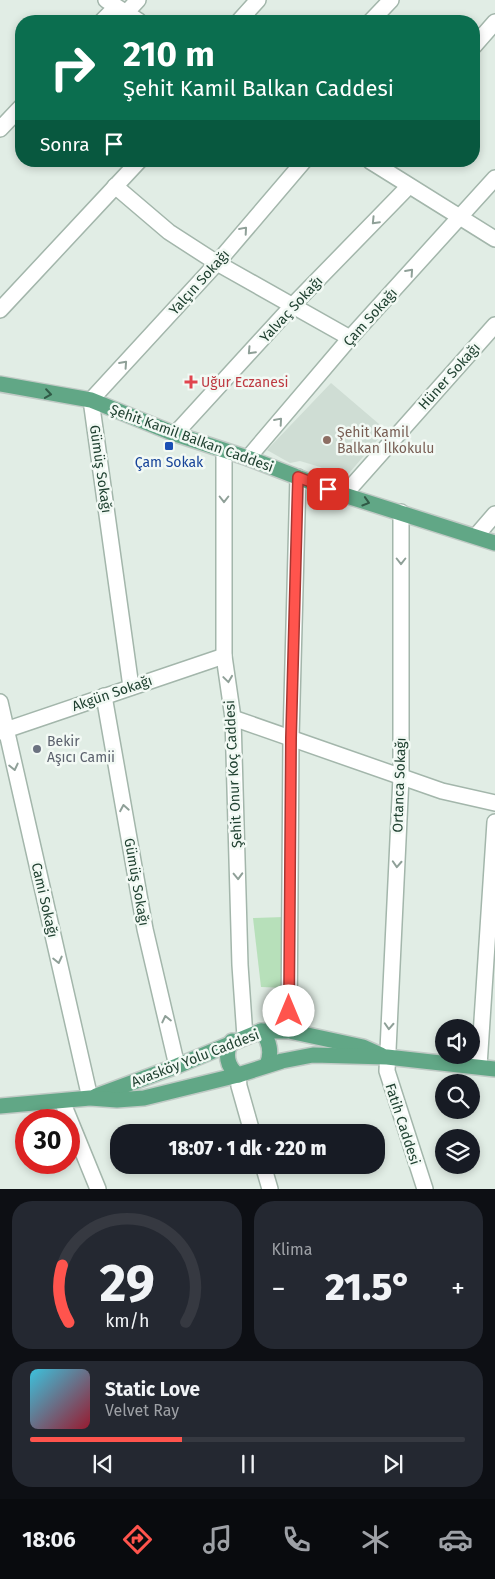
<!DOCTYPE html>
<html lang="tr">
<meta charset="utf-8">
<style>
body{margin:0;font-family:"Fira Sans",sans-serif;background:#242831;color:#f1f3f6;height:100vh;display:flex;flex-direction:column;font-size:19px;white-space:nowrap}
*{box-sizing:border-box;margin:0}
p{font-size:16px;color:#9ea1a6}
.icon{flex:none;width:28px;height:28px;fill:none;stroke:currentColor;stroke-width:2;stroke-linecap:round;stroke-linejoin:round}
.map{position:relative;height:1189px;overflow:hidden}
.drawer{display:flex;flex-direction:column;gap:12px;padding:12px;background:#0d0f14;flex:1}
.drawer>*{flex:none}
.hud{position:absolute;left:15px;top:15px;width:465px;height:152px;border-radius:20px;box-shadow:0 2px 8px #0003;background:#0b6e4f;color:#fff;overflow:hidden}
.fabs{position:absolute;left:435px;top:1019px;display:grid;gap:10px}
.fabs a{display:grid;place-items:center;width:45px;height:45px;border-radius:50%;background:#171b24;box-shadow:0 2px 8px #0003;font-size:25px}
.speed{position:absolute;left:15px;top:1109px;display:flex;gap:10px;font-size:25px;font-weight:700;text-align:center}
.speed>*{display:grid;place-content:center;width:65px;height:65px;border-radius:50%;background:#171b24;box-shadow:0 2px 8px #0003;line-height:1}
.speed .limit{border:8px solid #d22;background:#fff;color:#111}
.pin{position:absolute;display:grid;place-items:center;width:42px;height:42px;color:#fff;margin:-21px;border-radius:10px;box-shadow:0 2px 8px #0006}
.me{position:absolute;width:55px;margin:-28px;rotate:0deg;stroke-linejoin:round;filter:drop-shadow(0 0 4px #0008)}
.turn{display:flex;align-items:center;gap:18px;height:105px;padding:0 25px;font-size:22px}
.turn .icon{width:65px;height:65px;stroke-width:2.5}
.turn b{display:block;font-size:35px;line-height:42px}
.then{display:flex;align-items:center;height:48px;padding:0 25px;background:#0003;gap:10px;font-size:19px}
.big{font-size:38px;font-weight:800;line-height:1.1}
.drawer .tile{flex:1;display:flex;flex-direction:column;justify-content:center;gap:8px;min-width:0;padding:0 18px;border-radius:20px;background:#242831}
.drawer .dial{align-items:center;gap:0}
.dial svg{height:130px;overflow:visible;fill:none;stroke:#363941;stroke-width:7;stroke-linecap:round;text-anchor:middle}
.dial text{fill:#f1f3f6;stroke:none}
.song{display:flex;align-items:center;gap:15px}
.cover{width:60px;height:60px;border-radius:8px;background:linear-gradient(135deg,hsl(190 70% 55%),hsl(350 70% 35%))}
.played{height:5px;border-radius:2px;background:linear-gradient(90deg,#ff544d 35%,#363941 35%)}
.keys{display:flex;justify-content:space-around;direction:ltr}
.heat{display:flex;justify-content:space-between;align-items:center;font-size:28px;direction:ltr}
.drawer .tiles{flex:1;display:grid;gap:12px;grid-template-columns:1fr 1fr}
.tile:last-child{grid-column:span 2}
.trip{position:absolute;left:110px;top:1124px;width:275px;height:50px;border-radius:20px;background:#171b24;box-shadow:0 2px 8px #0003;font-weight:800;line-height:50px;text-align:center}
.dock{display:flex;height:80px;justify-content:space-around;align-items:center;background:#090b0e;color:#9ea1a6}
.dock .icon{width:35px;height:35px}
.dock .active{color:#ff544d}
.dock b{font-size:22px;color:#f1f3f6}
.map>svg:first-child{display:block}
.built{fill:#cfddd4}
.green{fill:#b7e0ba}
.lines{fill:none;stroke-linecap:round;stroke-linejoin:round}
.minor-casing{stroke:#a3b6ab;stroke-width:18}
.major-casing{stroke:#c0cac5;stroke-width:18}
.minor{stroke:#fff;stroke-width:15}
.major{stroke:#61a786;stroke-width:15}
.oneway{stroke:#8fa098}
.oneway2{stroke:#305a46}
.route-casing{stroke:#a63732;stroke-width:12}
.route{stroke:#ff544d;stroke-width:9}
.health-dot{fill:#e0444e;stroke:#f2f9f4;stroke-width:2}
.education-dot{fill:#8d6e63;stroke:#f2f9f4;stroke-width:2}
.transit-dot{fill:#1a4fb4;stroke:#f2f9f4;stroke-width:2}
.worship-dot{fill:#6b7280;stroke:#f2f9f4;stroke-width:2}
.labels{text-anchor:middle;stroke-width:5;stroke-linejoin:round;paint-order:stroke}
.street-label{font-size:14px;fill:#1f4030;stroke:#f2f9f4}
.health-label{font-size:14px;fill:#be3a42;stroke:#f2f9f4;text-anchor:start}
.education-label{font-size:14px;fill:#785e54;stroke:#f2f9f4;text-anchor:start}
.transit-label{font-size:14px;fill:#164399;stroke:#f2f9f4}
.worship-label{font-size:14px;fill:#5b616d;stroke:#f2f9f4;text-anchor:start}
</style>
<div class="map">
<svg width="495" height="1189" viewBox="0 0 495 1189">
<rect width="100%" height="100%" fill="#e1ede5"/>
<path class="built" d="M331,383L386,430L344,479L320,467L300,461L290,463L267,450Z"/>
<path class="green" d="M284,917L286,988L261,987L253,918Z"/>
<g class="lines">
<g class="minor-casing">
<g id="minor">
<path d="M106,0L139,21"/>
<path d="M126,13L138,0"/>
<path d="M102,21L116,7"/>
<path d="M239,21L258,0"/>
<path d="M371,21L391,0"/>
<path d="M474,46L495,22"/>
<path d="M0,129L21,107"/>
<path d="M370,161L495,239"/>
<path d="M115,186L169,232L217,263L350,338"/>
<path d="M0,310L139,161"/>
<path d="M175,434L293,305L409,186"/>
<path d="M224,451V656L233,718L240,965L245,1037"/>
<path d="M248,458L350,338L495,178"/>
<path d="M344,495L495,325"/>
<path d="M401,512V777L387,1071L425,1189"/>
<path d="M476,536L495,514"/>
<path d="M131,687L91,400L217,263L304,161"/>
<path d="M104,696L145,929L177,1066"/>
<path d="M0,702L90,1098"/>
<path d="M233,718L442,791L495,803"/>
<path d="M0,732L224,656"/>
<path d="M289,1031L291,738L298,477"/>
<path d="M479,1066L495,822"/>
<path d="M238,1075L239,1086L252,1132"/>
<path d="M62,1101L98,1189"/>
<path d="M263,1165L270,1189"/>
</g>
</g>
<g class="major-casing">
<g id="major">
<path d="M0,384L91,400L175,434L248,458L344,495L495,543"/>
<path d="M261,1031C270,1041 272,1053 267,1065"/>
<path d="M232,1041C224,1053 227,1067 238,1075"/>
<path d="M96,1096L177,1066L261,1031H289L363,1047L381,1055"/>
<path d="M0,1106L90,1098L117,1100L144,1098L238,1075L282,1061L313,1055L387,1057L495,1069"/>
</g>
</g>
<use href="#minor" class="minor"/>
<use href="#major" class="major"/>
</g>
<defs><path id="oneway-chevron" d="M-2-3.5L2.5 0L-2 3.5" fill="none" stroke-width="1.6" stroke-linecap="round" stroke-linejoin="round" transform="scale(1.25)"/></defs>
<g class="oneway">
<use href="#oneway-chevron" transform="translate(375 221) rotate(134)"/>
<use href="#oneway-chevron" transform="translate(244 230) rotate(-49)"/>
<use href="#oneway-chevron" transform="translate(410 272) rotate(-48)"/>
<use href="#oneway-chevron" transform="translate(251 351) rotate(133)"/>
<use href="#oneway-chevron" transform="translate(124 364) rotate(-48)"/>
<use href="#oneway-chevron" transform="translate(279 421) rotate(-49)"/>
<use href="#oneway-chevron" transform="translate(224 499) rotate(90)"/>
<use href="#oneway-chevron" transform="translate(401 561) rotate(90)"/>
<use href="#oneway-chevron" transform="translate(228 679) rotate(82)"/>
<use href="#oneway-chevron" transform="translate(14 767) rotate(77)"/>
<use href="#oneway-chevron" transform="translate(124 808) rotate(-100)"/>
<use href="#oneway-chevron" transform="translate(397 864) rotate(93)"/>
<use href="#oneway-chevron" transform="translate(238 876) rotate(88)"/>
<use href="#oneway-chevron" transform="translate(58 960) rotate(77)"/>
<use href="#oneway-chevron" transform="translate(166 1019) rotate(-103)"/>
<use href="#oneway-chevron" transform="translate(389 1026) rotate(93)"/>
</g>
<g class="oneway2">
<use href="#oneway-chevron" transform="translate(48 394) rotate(8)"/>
<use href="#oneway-chevron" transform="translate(366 502) rotate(17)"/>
</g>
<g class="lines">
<g class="route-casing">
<path id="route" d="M289,1011L291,738L298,477L328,489"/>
</g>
<use href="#route" class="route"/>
</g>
<path class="health-dot" d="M188.5 374.5h5v5h5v5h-5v5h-5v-5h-5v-5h5z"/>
<circle class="education-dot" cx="327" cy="440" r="5"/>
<rect class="transit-dot" x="164" y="441" width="10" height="10" rx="2.5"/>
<circle class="worship-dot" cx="37" cy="749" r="5"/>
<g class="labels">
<g class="street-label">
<text transform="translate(199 282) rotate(-48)" y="5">Yalçın Sokağı</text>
<text transform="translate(291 309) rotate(-47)" y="5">Yalvaç Sokağı</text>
<text transform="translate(370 317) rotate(-48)" y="5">Çam Sokağı</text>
<text transform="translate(449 376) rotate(-48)" y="5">Hüner Sokağı</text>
<text transform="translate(192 438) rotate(20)" y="5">Şehit Kamil Balkan Caddesi</text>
<text transform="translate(101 469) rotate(82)" y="5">Gümüş Sokağı</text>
<text transform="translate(112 693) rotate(-19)" y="5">Akgün Sokağı</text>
<text transform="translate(233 774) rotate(-93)" y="5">Şehit Onur Koç Caddesi</text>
<text transform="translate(399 785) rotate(-88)" y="5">Ortanca Sokağı</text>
<text transform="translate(137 882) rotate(80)" y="5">Gümüş Sokağı</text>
<text transform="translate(45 900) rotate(77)" y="5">Cami Sokağı</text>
<text transform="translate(195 1058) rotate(-21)" y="5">Avasköy Yolu Caddesi</text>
<text transform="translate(403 1124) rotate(72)" y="5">Fatih Caddesi</text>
</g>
<g class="health-label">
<text x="201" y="387">Uğur Eczanesi</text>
</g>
<g class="education-label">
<text x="337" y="437">Şehit Kamil<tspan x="337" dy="16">Balkan İlkokulu</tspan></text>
</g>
<g class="transit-label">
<text x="169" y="467">Çam Sokak</text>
</g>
<g class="worship-label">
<text x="47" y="746">Bekir<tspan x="47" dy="16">Aşıcı Camii</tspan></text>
</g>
</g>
</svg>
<div class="fabs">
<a><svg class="icon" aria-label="sound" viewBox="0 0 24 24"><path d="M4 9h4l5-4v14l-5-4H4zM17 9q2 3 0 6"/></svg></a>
<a><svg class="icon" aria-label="search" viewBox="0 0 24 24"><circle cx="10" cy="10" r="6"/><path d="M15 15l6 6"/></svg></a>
<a><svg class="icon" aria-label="layers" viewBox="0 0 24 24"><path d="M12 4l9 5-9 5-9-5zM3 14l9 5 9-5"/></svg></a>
</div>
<div class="speed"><div class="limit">30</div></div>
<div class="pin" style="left:328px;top:489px;background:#d93025"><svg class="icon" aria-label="arrive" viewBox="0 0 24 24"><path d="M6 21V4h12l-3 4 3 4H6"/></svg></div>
<svg class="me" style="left:289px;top:1011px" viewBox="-20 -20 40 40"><circle r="19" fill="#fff"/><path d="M0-13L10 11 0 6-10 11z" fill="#ff544d"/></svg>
<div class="trip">18:07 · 1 dk · 220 m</div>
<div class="hud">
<div class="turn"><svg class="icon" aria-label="right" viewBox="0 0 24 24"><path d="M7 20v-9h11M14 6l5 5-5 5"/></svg><div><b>210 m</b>Şehit Kamil Balkan Caddesi</div></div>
<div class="then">Sonra<svg class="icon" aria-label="arrive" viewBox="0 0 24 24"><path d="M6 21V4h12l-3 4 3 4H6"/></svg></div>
</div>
</div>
<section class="drawer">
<div class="tiles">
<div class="tile dial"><svg viewBox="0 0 100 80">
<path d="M14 69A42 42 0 1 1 86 69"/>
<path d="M14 69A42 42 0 0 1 10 34" stroke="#ff544d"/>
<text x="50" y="56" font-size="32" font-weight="700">29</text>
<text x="50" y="72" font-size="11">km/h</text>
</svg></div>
<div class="tile"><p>Klima</p>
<div class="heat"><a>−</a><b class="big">21.5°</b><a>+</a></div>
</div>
<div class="tile">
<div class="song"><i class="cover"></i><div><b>Static Love</b><p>Velvet Ray</p></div></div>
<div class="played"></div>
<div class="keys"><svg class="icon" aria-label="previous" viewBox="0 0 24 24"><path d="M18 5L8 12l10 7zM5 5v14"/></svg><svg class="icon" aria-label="pause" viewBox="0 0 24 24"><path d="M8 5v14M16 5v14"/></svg><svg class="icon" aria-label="next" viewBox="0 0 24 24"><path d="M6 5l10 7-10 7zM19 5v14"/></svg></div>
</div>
</div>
</section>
<nav class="dock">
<b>18:06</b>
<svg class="icon active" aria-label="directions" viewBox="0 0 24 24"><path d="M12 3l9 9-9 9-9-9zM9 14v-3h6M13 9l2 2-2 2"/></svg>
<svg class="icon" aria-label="music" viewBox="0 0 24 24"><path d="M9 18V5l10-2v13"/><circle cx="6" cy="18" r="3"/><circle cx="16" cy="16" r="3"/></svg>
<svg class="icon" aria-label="phone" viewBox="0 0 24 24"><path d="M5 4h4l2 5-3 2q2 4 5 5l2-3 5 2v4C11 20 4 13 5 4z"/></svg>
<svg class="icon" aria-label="climate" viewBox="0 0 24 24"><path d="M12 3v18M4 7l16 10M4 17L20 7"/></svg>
<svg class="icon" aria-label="car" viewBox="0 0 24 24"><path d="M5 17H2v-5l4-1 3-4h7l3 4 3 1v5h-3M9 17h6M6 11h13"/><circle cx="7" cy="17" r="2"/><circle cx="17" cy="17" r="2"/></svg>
</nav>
